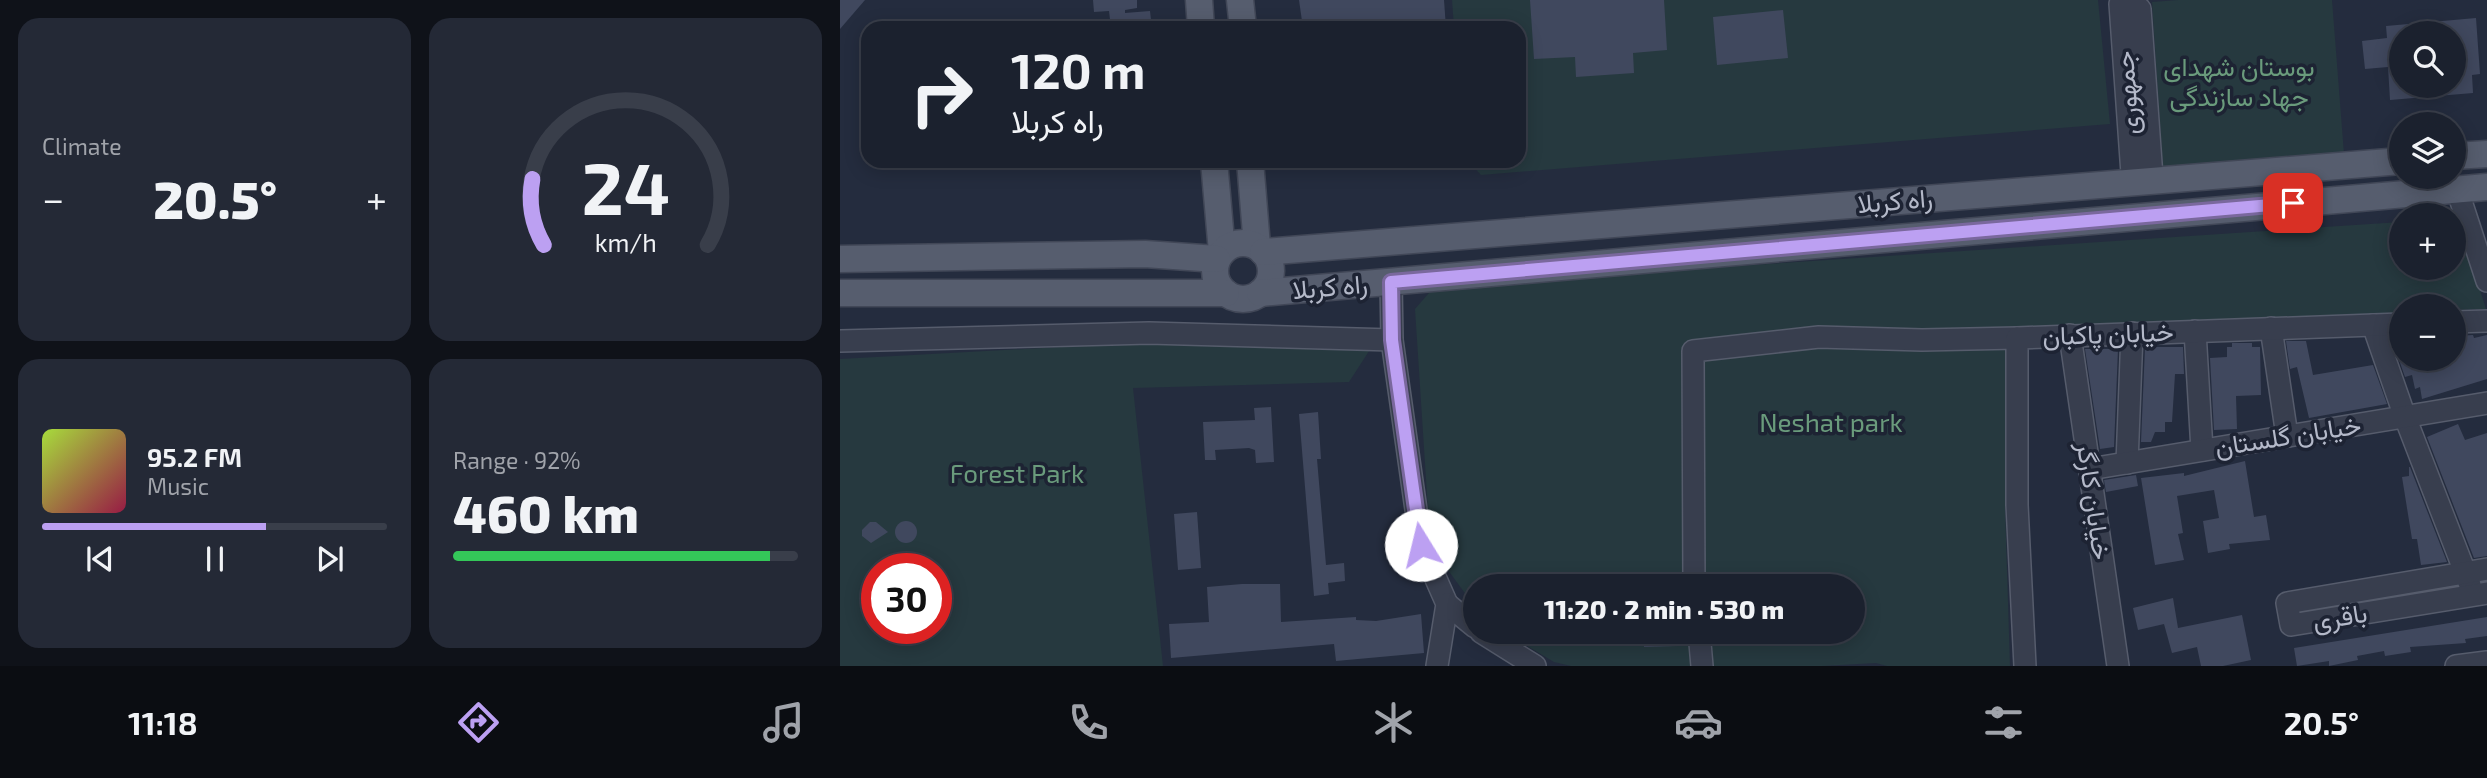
<!DOCTYPE html>
<meta charset="utf-8">
<style>
body{margin:0;font-family:"Exo 2",Vazirmatn,sans-serif;background:#242936;color:#f1f3f6;height:100vh;display:flex;flex-direction:column;font-size:26px;white-space:nowrap}
*{box-sizing:border-box;margin:0}
p{font-size:23px;color:#a0a3aa}
.icon{flex:none;width:38px;height:38px;fill:none;stroke:currentColor;stroke-width:2;stroke-linecap:round;stroke-linejoin:round}
.map{position:relative;flex:1;overflow:hidden}
.details{display:flex;flex-direction:column;gap:18px;padding:18px;background:#0f1219;width:840px}
.details>*{flex:none}
.hud{position:absolute;left:21px;top:21px;width:665px;height:147px;border-radius:21px;box-shadow:0 4px 18px #0003,0 0 0 2px #393e4a;background:#1b212e;color:#f1f3f6;overflow:hidden}
.controls{position:absolute;left:1549px;top:21px;display:grid;gap:14px}
.controls a{display:grid;place-items:center;width:77px;height:77px;border-radius:50%;background:#1b212e;box-shadow:0 4px 18px #0003,0 0 0 2px #393e4a;font-size:35px}
.speed{position:absolute;left:21px;top:553px;display:flex;gap:14px;font-size:35px;font-weight:700;text-align:center}
.speed>*{display:grid;place-content:center;width:91px;height:91px;border-radius:50%;background:#1b212e;box-shadow:0 4px 18px #0003,0 0 0 2px #393e4a;line-height:1}
.speed .limit{border:10px solid #d22;background:#fff;color:#111}
.pin{position:absolute;display:grid;place-items:center;width:60px;height:60px;color:#fff;margin:-30px;border-radius:14px;box-shadow:0 4px 10px #0006}
.me{position:absolute;width:77px;margin:-38px;rotate:351deg;stroke-linejoin:round;filter:drop-shadow(0 0 5px #0008)}
.turn{display:flex;align-items:center;gap:24px;height:147px;padding:0 35px;font-size:32px}
.turn .icon{width:91px;height:91px;stroke-width:2.5}
.turn b{display:block;font-size:49px;line-height:60px}
.big{font-size:52px;font-weight:800;line-height:1.1}
.details .tile{flex:1;display:flex;flex-direction:column;justify-content:center;gap:10px;min-width:0;padding:0 24px;border-radius:21px;background:#242936}
.details .dial{align-items:center;gap:0}
.dial svg{height:182px;overflow:visible;fill:none;stroke:#393e4a;stroke-width:7;stroke-linecap:round;text-anchor:middle}
.dial text{fill:#f1f3f6;stroke:none}
.song{display:flex;align-items:center;gap:21px}
.cover{width:84px;height:84px;border-radius:10px;background:linear-gradient(135deg,hsl(80 70% 55%),hsl(340 70% 35%))}
.played{height:7px;border-radius:4px;background:linear-gradient(90deg,#bca0f2 65%,#393e4a 65%)}
.keys{display:flex;justify-content:space-around;direction:ltr}
.heat{display:flex;justify-content:space-between;align-items:center;font-size:38px;direction:ltr}
.charge{height:10px;border-radius:5px;background:linear-gradient(90deg,#34c759 92%,#393e4a 0)}
.details .tiles{flex:1;display:grid;gap:18px;grid-template-columns:repeat(2,1fr)}
.trip{position:absolute;left:623px;top:574px;width:402px;height:70px;border-radius:35px;background:#1b212e;box-shadow:0 4px 18px #0003,0 0 0 2px #393e4a;font-weight:800;line-height:70px;text-align:center}
.menu{display:flex;height:112px;justify-content:space-around;align-items:center;background:#0b0d12;color:#a0a3aa}
.menu .icon{width:49px;height:49px}
.menu .current{color:#bca0f2}
.menu b{font-size:32px;color:#f1f3f6}
main{display:flex;flex:1;min-height:0}
.map>svg:first-child{display:block}
.green{fill:#26393f;fill-rule:evenodd}
.building{fill:#40485e;fill-rule:evenodd}
.lines{fill:none;stroke-linecap:round;stroke-linejoin:round}
.minor-casing{stroke:#565c6c;stroke-width:24}
.major-casing{stroke:#414757;stroke-width:29}
.minor{stroke:#383e4e;stroke-width:21}
.major{stroke:#565d6e;stroke-width:26}
.route-casing{stroke:#7a689d;stroke-width:18}
.route{stroke:#bca0f2;stroke-width:12}
.labels{text-anchor:middle;stroke-width:7;stroke-linejoin:round;paint-order:stroke}
.park-label{font-size:26px;fill:#6a9b7c;stroke:#1d2333}
.street-label{font-size:26px;fill:#b4b9c9;stroke:#1d2333}
</style>
<main>
<section class="details">
<div class="tiles">
<div class="tile"><p>Climate</p>
<div class="heat"><a>−</a><b class="big">20.5°</b><a>+</a></div>
</div>
<div class="tile dial"><svg viewBox="0 0 100 80">
<path d="M14 69A42 42 0 1 1 86 69"/>
<path d="M14 69A42 42 0 0 1 9 40" stroke="#bca0f2"/>
<text x="50" y="56" font-size="32" font-weight="700">24</text>
<text x="50" y="72" font-size="11">km/h</text>
</svg></div>
<div class="tile">
<div class="song"><i class="cover"></i><div><b>95.2 FM</b><p>Music</p></div></div>
<div class="played"></div>
<div class="keys"><svg class="icon" aria-label="previous" viewBox="0 0 24 24"><path d="M18 5L8 12l10 7zM5 5v14"/></svg><svg class="icon" aria-label="pause" viewBox="0 0 24 24"><path d="M8 5v14M16 5v14"/></svg><svg class="icon" aria-label="next" viewBox="0 0 24 24"><path d="M6 5l10 7-10 7zM19 5v14"/></svg></div>
</div>
<div class="tile"><p>Range · 92%</p><b class="big">460 km</b><div class="charge"></div></div>
</div>
</section>
<div class="map">
<svg width="1647" height="666" viewBox="0 0 1647 666">
<rect width="100%" height="100%" fill="#242c3e"/>
<g class="green">
<path d="M612,0H1258L1270,124L641,175L628,161H679V28H614Z"/>
<path d="M1338,0H1492L1504,154L1323,169L1312,2Z"/>
<path d="M1614,218H1617L1646,309L1614,310V306H1561V313L1170,330L1165,507L1170,666H1047L1036,663L982,666H731L714,662L664,632H1013V586H635V607L605,566L589,525L575,309L595,286L1561,222V268H1614Z"/>
<path d="M311,342L531,348L509,382L293,388L323,666H0V359ZM37,569H96V628H37Z"/>
</g>
<g class="building">
<path d="M0,0H25L0,29Z"/>
<path d="M253,0H297V8L285,10V13L310,11L312,28H271L269,11L254,12Z"/>
<path d="M459,0H604L606,28H463Z"/>
<path d="M690,0H824L827,50L793,53L794,73L736,77L735,57L694,59Z"/>
<path d="M943,10L948,58L877,65L873,17Z"/>
<path d="M1636,18L1640,74L1632,75L1633,93L1550,100L1548,67L1525,69L1522,41L1547,38L1546,26ZM1561,33H1614V86H1561Z"/>
<path d="M1633,335L1634,338L1647,335V379L1582,399L1580,387L1575,389L1572,375L1565,377L1551,337H1556L1558,345H1561V359H1614V336Z"/>
<path d="M1446,341H1466L1473,375L1533,365L1547,404L1469,418L1457,367L1450,369Z"/>
<path d="M1392,343H1412V347H1420L1421,395L1396,396L1397,429L1374,430L1370,358L1387,357V347H1392Z"/>
<path d="M1305,347H1343L1344,374H1335L1332,422H1325V432H1315L1311,442H1301Z"/>
<path d="M1245,349H1278L1274,447L1260,449Z"/>
<path d="M431,407L434,462L416,463L415,450L409,448L375,450L376,460H365L363,422L415,420L414,408Z"/>
<path d="M478,412L481,459H477L486,565L504,563L505,581L488,583L489,594L474,596L459,414Z"/>
<path d="M1618,424L1625,440L1647,433V556L1634,558L1587,437Z"/>
<path d="M1405,461L1414,517L1426,515L1430,540L1389,544L1390,549L1368,553L1363,521L1379,518L1374,490L1337,496L1343,533L1338,534L1344,560L1315,565L1301,478L1344,473V476Z"/>
<path d="M1569,467H1570L1607,562L1581,565L1577,539H1572L1562,477L1569,476Z"/>
<path d="M1296,475L1298,486L1266,492L1264,480Z"/>
<path d="M357,512L361,568L338,570L334,514Z"/>
<circle cx="66" cy="532" r="11"/>
<path d="M30,522H36L48,532L31,543L22,536V530Z"/>
<path d="M402,584H440L441,622L516,617V620L536,621L581,614L584,653L496,661L494,644L331,658L329,624L369,622L367,587Z"/>
<path d="M1333,598L1338,628L1402,615L1411,660L1383,666H1361L1357,647L1332,653L1324,624L1298,630L1293,608Z"/>
<path d="M1647,617V636L1625,639L1626,643L1570,647L1571,652L1545,656L1544,651L1517,656L1518,660L1489,666V661L1457,666L1454,648Z"/>
<path d="M804,632H838V646L804,647Z"/>
</g>
<g class="lines">
<g class="minor-casing">
<g id="minor">
<path d="M1283,0L1280,4L1292,174L1304,181L1312,177L1300,9L1291,0"/>
<path d="M1617,189L1647,281"/>
<path d="M551,282L552,340L581,545L607,604L597,666"/>
<path d="M1614,322L1647,321"/>
<path d="M1533,325L1565,417L1630,585"/>
<path d="M1431,328L1447,436"/>
<path d="M1355,331L1362,450"/>
<path d="M1230,335L1278,666"/>
<path d="M0,341L309,333L552,340"/>
<path d="M1287,463L1292,333"/>
<path d="M1250,469L1647,403"/>
<path d="M1647,569L1447,603L1451,625L1647,593"/>
<path d="M854,586L853,351L979,337L1082,340L1177,338"/>
<path d="M607,604L635,627"/>
<path d="M641,632L695,666"/>
<path d="M859,632L862,666"/>
<path d="M1185,666L1177,505V338L1561,324"/>
<path d="M1616,666L1647,662"/>
</g>
</g>
<g class="major-casing">
<g id="major">
<path d="M359,0L361,28"/>
<path d="M400,0L403,28"/>
<path d="M1614,156L1647,154"/>
<path d="M374,161L382,252"/>
<path d="M410,161L417,246"/>
<circle cx="403" cy="271" r="28"/>
<path d="M423,252L1561,161"/>
<path d="M0,259L305,254L377,259"/>
<path d="M0,293H386"/>
<path d="M420,293L1647,187"/>
</g>
</g>
<use href="#minor" class="minor"/>
<use href="#major" class="major"/>
</g>
<g class="lines">
<g class="route-casing">
<path id="route" d="M581,545L552,340L551,282L1453,203"/>
</g>
<use href="#route" class="route"/>
</g>
<g class="labels">
<g class="park-label">
<text x="1399" y="76">بوستان شهدای<tspan x="1399" dy="30">جهاد سازندگی</tspan></text>
<text x="991" y="432">Neshat park</text>
<text x="177" y="483">Forest Park</text>
</g>
<g class="street-label">
<text transform="translate(1287 93) rotate(-94)" y="9">جمهوری</text>
<text transform="translate(1055 201) rotate(-5)" y="9">راه کربلا</text>
<text transform="translate(490 287) rotate(-5)" y="9">راه کربلا</text>
<text transform="translate(1268 334) rotate(-2)" y="9">خیابان پاکبان</text>
<text transform="translate(1448 436) rotate(-9)" y="9">خیابان گلستان</text>
<text transform="translate(1254 501) rotate(82)" y="9">خیابان کارگر</text>
<text transform="translate(1500 617) rotate(-9)" y="9">باقری</text>
</g>
</g>
</svg>
<div class="controls">
<a><svg class="icon" aria-label="search" viewBox="0 0 24 24"><circle cx="10" cy="10" r="6"/><path d="M15 15l6 6"/></svg></a>
<a><svg class="icon" aria-label="layers" viewBox="0 0 24 24"><path d="M12 4l9 5-9 5-9-5zM3 14l9 5 9-5"/></svg></a>
<a>+</a>
<a>−</a>
</div>
<div class="speed"><div class="limit">30</div></div>
<div class="pin" style="left:1453px;top:203px;background:#d93025"><svg class="icon" aria-label="arrive" viewBox="0 0 24 24"><path d="M6 21V4h12l-3 4 3 4H6"/></svg></div>
<svg class="me" style="left:581px;top:545px" viewBox="-20 -20 40 40"><circle r="19" fill="#fff"/><path d="M0-13L10 11 0 6-10 11z" fill="#bca0f2"/></svg>
<div class="trip">11:20 · 2 min · 530 m</div>
<div class="hud">
<div class="turn"><svg class="icon" aria-label="right" viewBox="0 0 24 24"><path d="M7 20v-9h11M14 6l5 5-5 5"/></svg><div><b>120 m</b>راه کربلا</div></div>
</div>
</div>
</main>
<nav class="menu">
<b>11:18</b>
<svg class="icon current" aria-label="directions" viewBox="0 0 24 24"><path d="M12 3l9 9-9 9-9-9zM9 14v-3h6M13 9l2 2-2 2"/></svg>
<svg class="icon" aria-label="music" viewBox="0 0 24 24"><path d="M9 18V5l10-2v13"/><circle cx="6" cy="18" r="3"/><circle cx="16" cy="16" r="3"/></svg>
<svg class="icon" aria-label="phone" viewBox="0 0 24 24"><path d="M5 4h4l2 5-3 2q2 4 5 5l2-3 5 2v4C11 20 4 13 5 4z"/></svg>
<svg class="icon" aria-label="climate" viewBox="0 0 24 24"><path d="M12 3v18M4 7l16 10M4 17L20 7"/></svg>
<svg class="icon" aria-label="car" viewBox="0 0 24 24"><path d="M5 17H2v-5l4-1 3-4h7l3 4 3 1v5h-3M9 17h6M6 11h13"/><circle cx="7" cy="17" r="2"/><circle cx="17" cy="17" r="2"/></svg>
<svg class="icon" aria-label="filters" viewBox="0 0 24 24"><path d="M4 7h16M4 17h16"/><circle cx="9" cy="7" r="2"/><circle cx="15" cy="17" r="2"/></svg>
<b>20.5°</b>
</nav>
